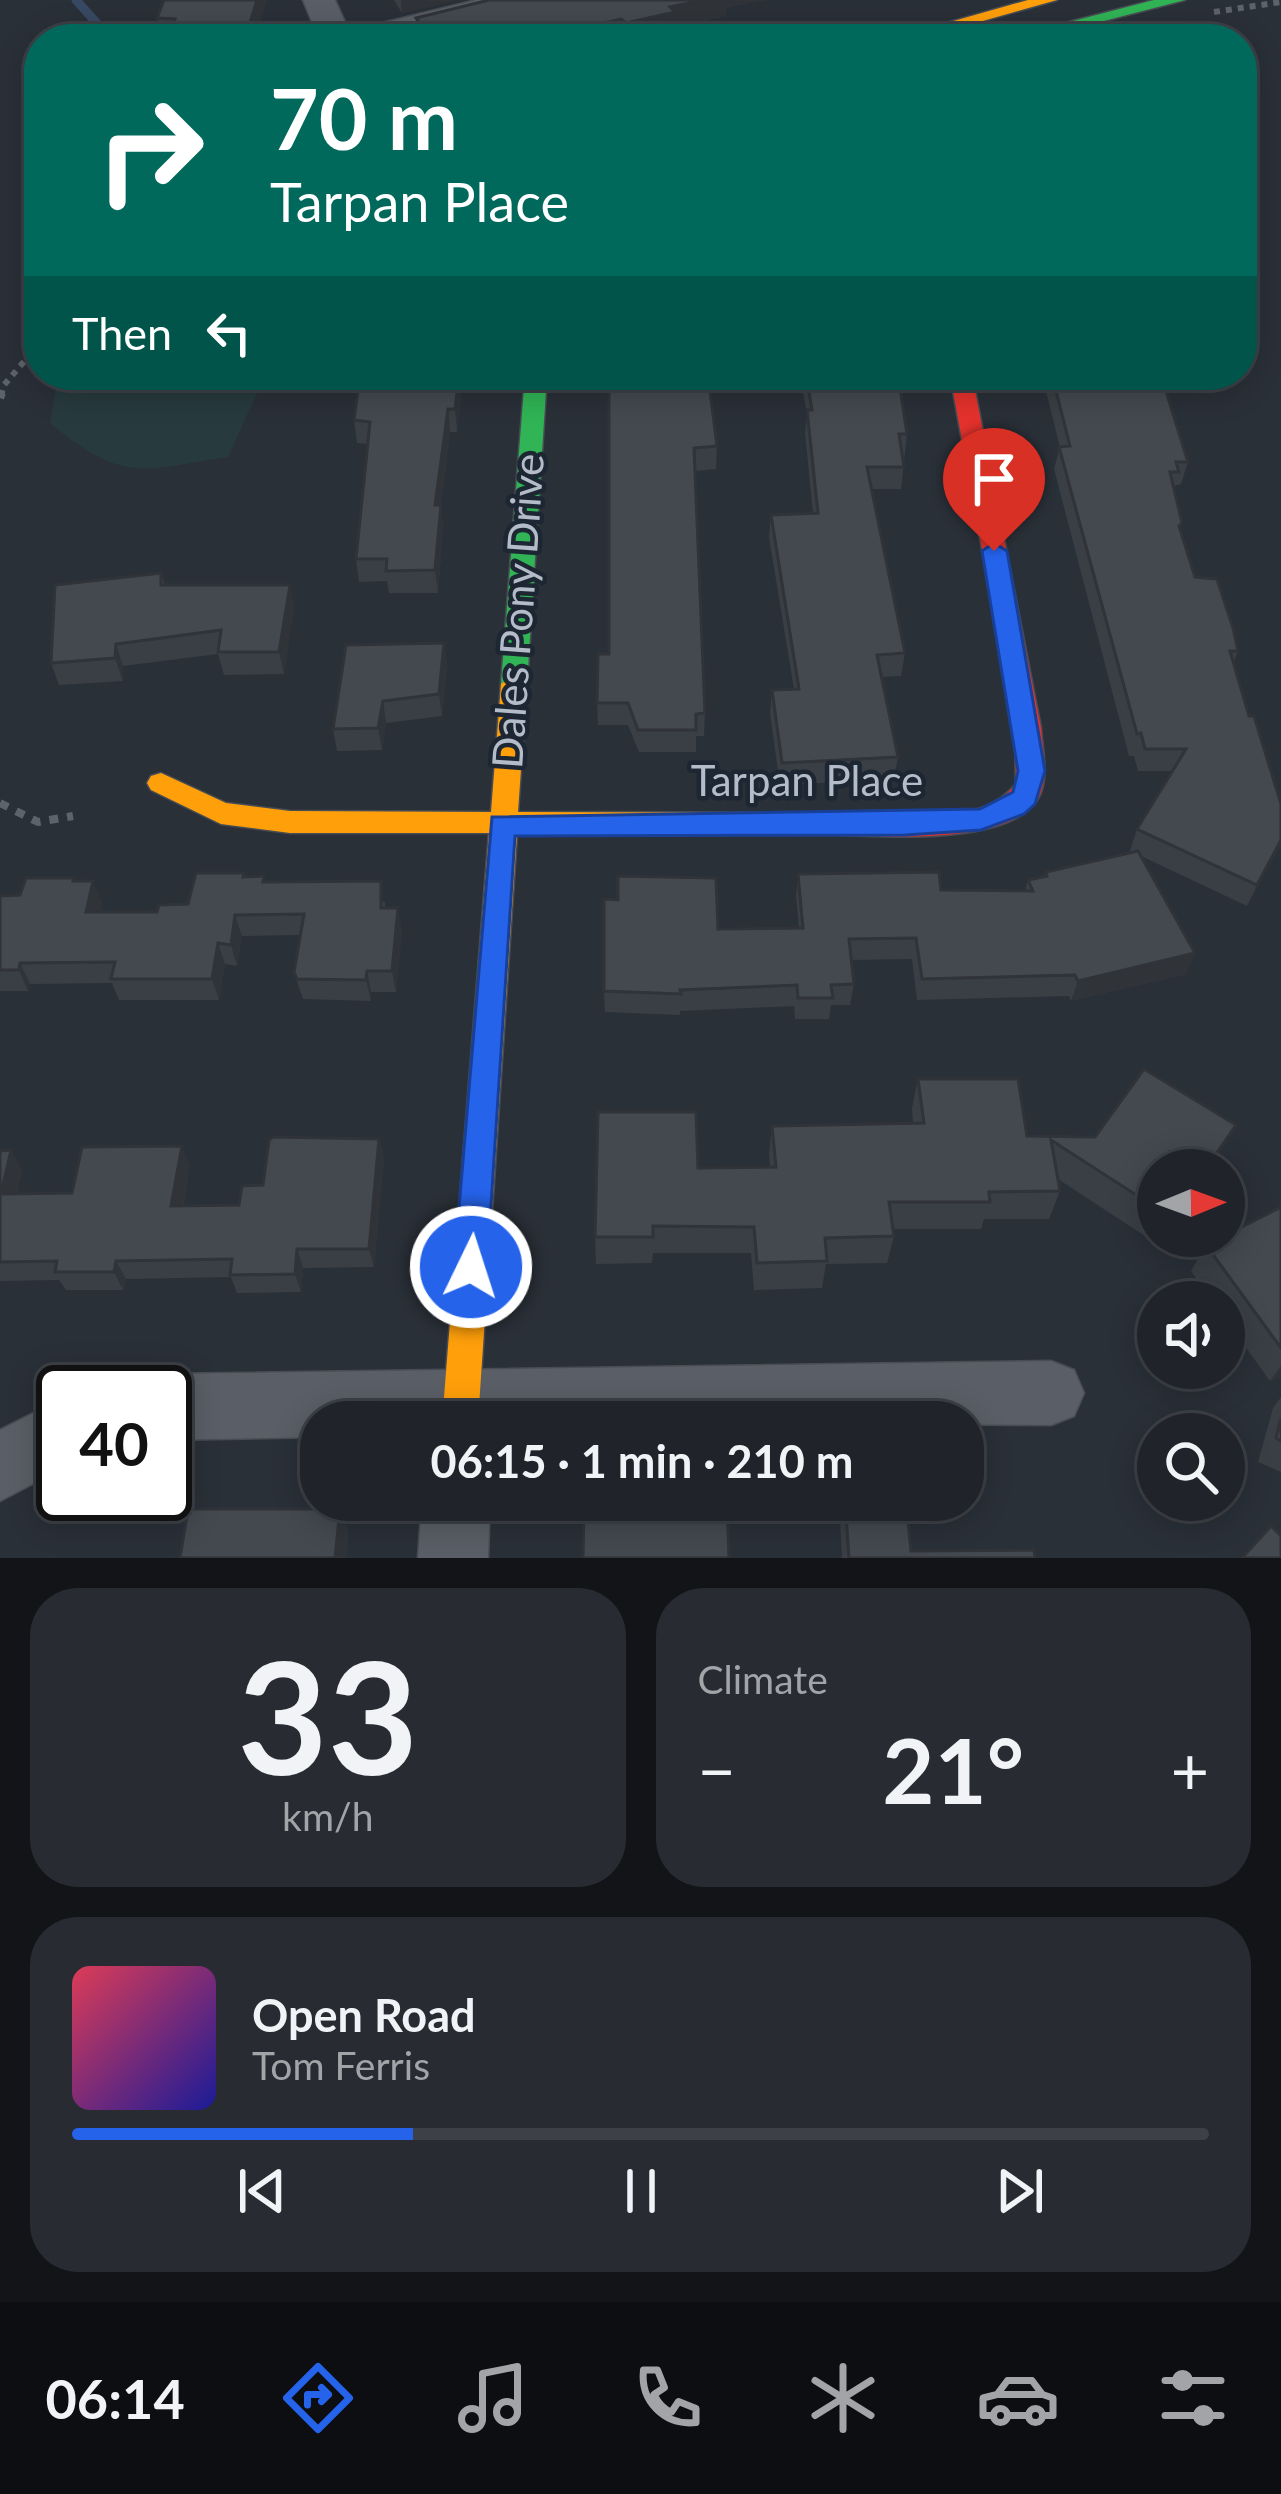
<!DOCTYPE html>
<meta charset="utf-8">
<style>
body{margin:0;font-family:Lato,sans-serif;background:#282c32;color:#f1f3f6;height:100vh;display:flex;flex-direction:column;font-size:45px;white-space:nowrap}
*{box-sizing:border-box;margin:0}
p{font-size:39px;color:#a2a4a8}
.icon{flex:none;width:66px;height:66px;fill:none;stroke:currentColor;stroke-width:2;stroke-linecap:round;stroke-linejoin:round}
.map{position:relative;height:1558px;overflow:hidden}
.details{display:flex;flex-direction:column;gap:30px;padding:30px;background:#121417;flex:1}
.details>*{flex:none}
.guide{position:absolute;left:24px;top:24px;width:1233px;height:366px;border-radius:48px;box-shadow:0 6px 30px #0003,0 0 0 3px #3d4147;background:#00695c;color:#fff;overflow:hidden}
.needle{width:78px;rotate:89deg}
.controls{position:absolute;left:1137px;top:1149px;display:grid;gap:24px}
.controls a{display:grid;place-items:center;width:108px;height:108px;border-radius:50%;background:#20242a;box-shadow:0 6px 30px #0003,0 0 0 3px #3d4147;font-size:60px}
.speed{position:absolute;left:36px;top:1365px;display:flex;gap:24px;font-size:60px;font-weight:700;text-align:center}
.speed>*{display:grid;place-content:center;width:156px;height:156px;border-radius:50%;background:#20242a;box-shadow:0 6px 30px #0003,0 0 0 3px #3d4147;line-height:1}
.speed .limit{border:6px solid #111;border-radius:18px;background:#fff;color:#111}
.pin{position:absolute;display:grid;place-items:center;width:102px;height:102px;color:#fff;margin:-123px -51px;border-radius:50% 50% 50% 0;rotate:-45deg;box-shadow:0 0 12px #0007}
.pin .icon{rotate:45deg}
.me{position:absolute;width:132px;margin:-66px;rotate:4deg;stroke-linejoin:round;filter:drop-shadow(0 0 9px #0008)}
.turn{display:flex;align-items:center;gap:42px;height:252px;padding:0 48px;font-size:54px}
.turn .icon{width:156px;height:156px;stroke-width:2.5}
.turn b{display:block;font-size:84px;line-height:102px}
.then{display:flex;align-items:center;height:114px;padding:0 48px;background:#0003;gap:24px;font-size:45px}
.big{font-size:90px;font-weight:700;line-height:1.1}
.details .tile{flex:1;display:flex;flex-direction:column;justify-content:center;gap:18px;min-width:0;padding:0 42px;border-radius:48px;background:#282c32}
.details .dial{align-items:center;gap:0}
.dial b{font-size:156px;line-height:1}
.song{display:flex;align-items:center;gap:36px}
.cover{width:144px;height:144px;border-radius:18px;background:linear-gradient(135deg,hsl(350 70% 55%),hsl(240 70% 35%))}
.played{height:12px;border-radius:6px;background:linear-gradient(90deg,#2563eb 30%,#3d4147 30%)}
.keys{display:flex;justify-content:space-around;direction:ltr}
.heat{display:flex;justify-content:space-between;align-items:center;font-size:66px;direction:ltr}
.details .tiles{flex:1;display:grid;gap:30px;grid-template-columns:1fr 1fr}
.tile:last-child{grid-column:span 2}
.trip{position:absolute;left:300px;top:1401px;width:684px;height:120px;border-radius:48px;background:#20242a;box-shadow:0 6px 30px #0003,0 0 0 3px #3d4147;font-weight:700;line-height:120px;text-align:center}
.dock{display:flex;height:192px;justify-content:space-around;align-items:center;background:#0d0e11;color:#a2a4a8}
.dock .icon{width:84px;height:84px}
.dock .active{color:#2563eb}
.dock b{font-size:54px;color:#f1f3f6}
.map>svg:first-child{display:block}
.green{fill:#273a3e}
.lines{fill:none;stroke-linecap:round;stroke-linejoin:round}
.stream{stroke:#384963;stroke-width:9}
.street-casing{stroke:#484c53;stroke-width:3}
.fast-casing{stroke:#484c53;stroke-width:3}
.slow-casing{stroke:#484c53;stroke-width:3}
.jam-casing{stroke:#484c53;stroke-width:3}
.path-far1{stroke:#5d636a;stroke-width:6;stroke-dasharray:6 6;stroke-linecap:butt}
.path{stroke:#5d636a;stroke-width:8;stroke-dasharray:9 9;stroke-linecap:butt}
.street{fill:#5a5e66;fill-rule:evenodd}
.fast{fill:#30b455;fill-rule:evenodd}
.slow{fill:#ff9f0a;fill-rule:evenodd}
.jam{fill:#e5322d;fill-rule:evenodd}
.wall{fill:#3a3f45}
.shaded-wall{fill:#303338}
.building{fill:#444950;stroke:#303338;stroke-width:3}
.route{fill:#2563eb;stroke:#184099;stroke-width:3}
.labels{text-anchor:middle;stroke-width:9;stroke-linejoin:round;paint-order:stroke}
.street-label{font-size:42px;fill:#b4bcc9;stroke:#1d2633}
</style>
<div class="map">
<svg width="1281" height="1558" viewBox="0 0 1281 1558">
<rect width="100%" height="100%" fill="#2a3038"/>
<path class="green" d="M66,375H272L263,380L228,457C140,470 124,484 50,423L58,378Z"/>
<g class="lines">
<path class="stream" d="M76,0L111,39"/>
<g class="street-casing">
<g id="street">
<path d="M303,0H335L349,31L477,0H532L527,7L399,39H319Z"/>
<path d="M1051,1361L1074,1370L1084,1393L1074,1416L1051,1425L321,1422V1437L165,1440V1392H138L142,1384L165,1374Z"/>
<path d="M63,1398V1468L0,1501V1430Z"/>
<path d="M422,1500H490L488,1558H418Z"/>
</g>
</g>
<g class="fast-casing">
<g id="fast">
<path d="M1154,0H1185L1034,39H1003Z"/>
<path d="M525,375H547L527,684L514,693L501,684Z"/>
</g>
</g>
<g class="slow-casing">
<g id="slow">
<path d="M1028,0H1057L919,39H890Z"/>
<path d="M514,675L527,684L518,812L841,813L851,816L855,824L851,832L841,835L517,834L478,1422H442L489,833H290L221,824L151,790L147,783L151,776L161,773L226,803L290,811L491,812L501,684Z"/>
</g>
</g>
<g class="jam-casing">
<path id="jam" d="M950,375H972L1041,728C1042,746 1047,768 1043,785C1032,848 886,836 841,835L831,832L827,824L831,816C889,798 968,840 1016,784L1015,728Z"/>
</g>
<g class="path-far1">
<path d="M1214,12L1281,2"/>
<path d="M817,39L859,30"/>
<path d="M1,396L4,385L39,344"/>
</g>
<g class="path">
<path d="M0,398L2,393"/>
<path d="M0,803L38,822L73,816"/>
</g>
<use href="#street" class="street"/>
<use href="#fast" class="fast"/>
<use href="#slow" class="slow"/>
<use href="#jam" class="jam"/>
</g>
<g class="wall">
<path d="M164,0L255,39H161L157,18Z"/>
<path d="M394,0H458L402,13Z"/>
<path d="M489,0H764L726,8V16L674,27V33L649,39H418L416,18Z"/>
<path d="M609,375L717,446L716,469L695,471L705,713L704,736H696V752H639L628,725H598L597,703L609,654Z"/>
<path d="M800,375H898L907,434L901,489H871L905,653L901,676L881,677L898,757L894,779L780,785L770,713L772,690L794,689L769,537L771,515L813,513L805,433L807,414Z"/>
<path d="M1042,375H1161L1188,462L1181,484L1176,485L1174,489L1180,530L1195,577L1238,651L1234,662L1281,844L1247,906L1141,856L1186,974L1071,1001L1069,996L917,1000L912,959L851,960L854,984L850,1005H831L829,1019H795L794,1006L680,1011V1015L605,1012L604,991L799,928L796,896L798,874L941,890L1025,891L1028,880L1044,876L1046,872L1133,852L1130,851L1137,829L1173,771H1138L1134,756H1129L1054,469L1060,447Z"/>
<path d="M461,398L457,432H450L441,505L443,528L438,593H389L387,581L359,582L356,559L368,444L357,443L354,420Z"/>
<path d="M161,573L165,585H290L294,607L284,674L224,675L218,654L123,666V681L59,685L51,663Z"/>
<path d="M444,643L447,666L442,716L386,723L382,750L337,751L333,729Z"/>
<path d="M245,877L385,902V908L402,929L396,992H371V1001L303,999L294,972L300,935L242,936L237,966L225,964L219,1000H119L112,983L30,984L28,991H0V896L20,895L75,881L102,902L100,912H157L188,904Z"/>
<path d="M918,1079L1027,1136L1221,1153L1210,1170H1158V1236H1195L1180,1259L1058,1179L1060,1191L1049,1219H984L981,1229H893L894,1236L887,1263L826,1264L822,1288L754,1290L751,1253H653L652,1263L596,1264L595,1237L770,1167L769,1154L772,1126L913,1123L912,1108Z"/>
<path d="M379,1139L384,1158L374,1267L303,1268L301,1292L237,1293L231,1277L126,1279L123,1290H66L59,1280L0,1281V1151L22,1170L17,1193H72L190,1165L183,1206L239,1205L263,1185Z"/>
<path d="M1281,1207V1376L1270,1381L1224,1317V1302H1213L1191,1271L1206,1245Z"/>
<path d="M1281,1397V1472L1258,1462L1273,1408Z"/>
<path d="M839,1500H906L911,1551L1035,1558H842Z"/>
</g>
<g class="shaded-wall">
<path d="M257,0H267L255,39H245Z"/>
<path d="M401,0H458L402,13Z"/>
<path d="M705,0H764L726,8V16L674,27V33L649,39H626V23L670,7Z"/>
<path d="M621,19V39H551V35Z"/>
<path d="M459,375L461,398L457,432L455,409Z"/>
<path d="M448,409L450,432L441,505L443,528L438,593L435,570V505Z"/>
<path d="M290,585L294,607L284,674L279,652Z"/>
<path d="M444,643L447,666L442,716L439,694Z"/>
<path d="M116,644L123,666V681L115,658Z"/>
<path d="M383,701L386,723L382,750L378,728Z"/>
<path d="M1281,840V844L1247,906L1257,885Z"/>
<path d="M93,881L102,902L95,933L86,912Z"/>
<path d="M398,908L402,929L396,992L392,971Z"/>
<path d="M235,915L242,936L237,966L231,945Z"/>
<path d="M218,943L225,964L219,1000L212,979Z"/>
<path d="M1195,953L1186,974L1071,1001L1078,981Z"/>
<path d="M20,963L30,984L28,991L19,970Z"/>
<path d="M367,971L371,992V1001L366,980Z"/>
<path d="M1236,1125L1210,1170H1205Z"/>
<path d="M379,1139L384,1158L374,1267L369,1249Z"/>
<path d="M182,1146L190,1165L179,1225L171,1206Z"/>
<path d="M11,1150L22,1170L12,1213L1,1194Z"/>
<path d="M297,1249L303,1268L301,1292L295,1274Z"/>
<path d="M116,1261L126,1279L123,1290L114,1272Z"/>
<path d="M1281,1366V1376L1270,1381Z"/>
<path d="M340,1509L349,1531L346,1558H335Z"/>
</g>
<g class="building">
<path d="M164,0H257L245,39H168L175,19L157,18Z"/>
<path d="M489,0H705L670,7L675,12L626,23L621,19L551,35L554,39H422L418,34L426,33L416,18Z"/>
<path d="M360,375H459L455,409H448L435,505H441L435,570L386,571L387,559H356L370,422L354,420Z"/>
<path d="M609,375H708L717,446L694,448L705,713L696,714V730H638L628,703H597L598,654H609Z"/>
<path d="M806,375H898L907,434H899L904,467H867L905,653L877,655L898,757L782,763L772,690L799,689L771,515L818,513L807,410H812Z"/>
<path d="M1052,375H1161L1188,462H1176L1179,472H1170L1182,523L1179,526L1195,577L1217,579L1233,628L1238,651H1230L1249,716H1254L1281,804V840L1257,885L1137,829L1186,749H1145L1141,733L1137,734L1059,447L1070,446Z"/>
<path d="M161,573V585H290L279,652H218L221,630L116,644L115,658L51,663L55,585Z"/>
<path d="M444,643L439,694L383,701L378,728L333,729L346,645Z"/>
<path d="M1138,851L1195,953L1078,981L1075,975L922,979L916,938L849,939L854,984L831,985L833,998H798L797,985L680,990L681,994L604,991V899L618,900V876L716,878L718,929L803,928L798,874L939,872L941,890L1033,891L1028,880L1047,876L1046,872Z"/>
<path d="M196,873H244L243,877L264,876L263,882L381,881V908H398L392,971H367L366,980L297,979L294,972L304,914L235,915L231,945L218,943L212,979H111L115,962L20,963L19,970H0V896L20,895L26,878H74L73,881H93L86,912H157L159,905L188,904Z"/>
<path d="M1144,1069L1236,1125L1205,1170H1158V1209L1051,1140L1060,1191L989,1192L990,1202H889L894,1236L825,1238L827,1261L757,1263L754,1227L653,1226V1237H595L598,1112H696L698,1168L776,1167L772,1126L924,1123L918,1079H1018L1027,1136L1095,1137Z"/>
<path d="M273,1137L379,1139L369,1249H297L295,1274L230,1275L232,1259L116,1261L114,1272H55L57,1261L0,1262V1151L11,1150L1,1194L72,1193L82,1147L182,1146L171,1206L239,1205L242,1186L263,1185L269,1140Z"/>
<path d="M1281,1207V1348L1206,1245Z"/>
<path d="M1281,1418V1441L1276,1438Z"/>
<path d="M584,1500H727L729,1558H583Z"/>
<path d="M845,1500H906L911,1551L1034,1550L1035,1558H849Z"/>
<path d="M188,1509H340L335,1558H180Z"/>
<path d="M1271,1526L1281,1536V1558H1242Z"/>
</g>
<path class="route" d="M994,543L1007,551L1045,771L1035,804L1024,814L981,830L905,835L515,836L487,1267L483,1278L471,1283L459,1278L454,1267L492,817L980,809L1013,792L1018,771L982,551Z"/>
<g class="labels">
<g class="street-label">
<text transform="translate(518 611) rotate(-86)" y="15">Dales Pony Drive</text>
<text x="807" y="796">Tarpan Place</text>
</g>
</g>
</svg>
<div class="controls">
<a><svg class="needle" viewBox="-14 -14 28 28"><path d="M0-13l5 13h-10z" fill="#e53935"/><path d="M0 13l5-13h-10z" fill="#a2a4a8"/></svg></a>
<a><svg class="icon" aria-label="sound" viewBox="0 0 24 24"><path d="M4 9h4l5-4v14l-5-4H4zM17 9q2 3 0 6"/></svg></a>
<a><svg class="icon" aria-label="search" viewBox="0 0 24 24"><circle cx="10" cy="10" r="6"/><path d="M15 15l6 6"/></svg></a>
</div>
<div class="speed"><div class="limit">40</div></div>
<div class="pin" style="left:994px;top:551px;background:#d93025"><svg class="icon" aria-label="arrive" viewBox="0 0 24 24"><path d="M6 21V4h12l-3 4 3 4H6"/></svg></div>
<svg class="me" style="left:471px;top:1267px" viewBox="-20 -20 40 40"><circle r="17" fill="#2563eb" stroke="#fff" stroke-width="3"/><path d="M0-11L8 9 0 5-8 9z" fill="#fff"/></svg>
<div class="trip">06:15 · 1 min · 210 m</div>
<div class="guide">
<div class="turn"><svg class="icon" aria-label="right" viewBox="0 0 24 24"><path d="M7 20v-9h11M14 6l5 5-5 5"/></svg><div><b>70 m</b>Tarpan Place</div></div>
<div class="then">Then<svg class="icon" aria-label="left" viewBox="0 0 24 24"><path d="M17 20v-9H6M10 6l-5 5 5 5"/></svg></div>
</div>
</div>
<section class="details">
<div class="tiles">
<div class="tile dial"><b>33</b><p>km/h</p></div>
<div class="tile"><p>Climate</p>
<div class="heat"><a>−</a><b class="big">21°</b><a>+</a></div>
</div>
<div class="tile">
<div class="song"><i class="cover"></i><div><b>Open Road</b><p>Tom Ferris</p></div></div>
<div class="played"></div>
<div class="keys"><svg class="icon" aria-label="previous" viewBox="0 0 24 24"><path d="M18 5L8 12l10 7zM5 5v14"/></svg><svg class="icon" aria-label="pause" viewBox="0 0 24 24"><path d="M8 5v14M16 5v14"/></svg><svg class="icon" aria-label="next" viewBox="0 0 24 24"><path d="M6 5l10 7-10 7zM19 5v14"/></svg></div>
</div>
</div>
</section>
<nav class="dock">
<b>06:14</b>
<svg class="icon active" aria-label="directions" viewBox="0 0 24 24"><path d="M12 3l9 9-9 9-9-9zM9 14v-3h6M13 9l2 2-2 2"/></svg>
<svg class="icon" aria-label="music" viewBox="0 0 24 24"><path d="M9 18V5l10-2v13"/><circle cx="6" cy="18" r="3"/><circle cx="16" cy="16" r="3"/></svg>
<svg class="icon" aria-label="phone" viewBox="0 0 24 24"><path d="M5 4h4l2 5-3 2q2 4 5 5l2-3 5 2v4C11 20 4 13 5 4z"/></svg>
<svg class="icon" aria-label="climate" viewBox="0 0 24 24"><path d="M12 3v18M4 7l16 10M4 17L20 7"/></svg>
<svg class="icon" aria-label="car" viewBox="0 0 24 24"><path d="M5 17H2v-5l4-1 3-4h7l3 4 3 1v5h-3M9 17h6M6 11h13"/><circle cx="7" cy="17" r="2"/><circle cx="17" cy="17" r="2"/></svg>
<svg class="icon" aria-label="filters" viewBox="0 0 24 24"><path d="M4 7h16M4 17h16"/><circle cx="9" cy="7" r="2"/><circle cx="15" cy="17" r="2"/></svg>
</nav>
